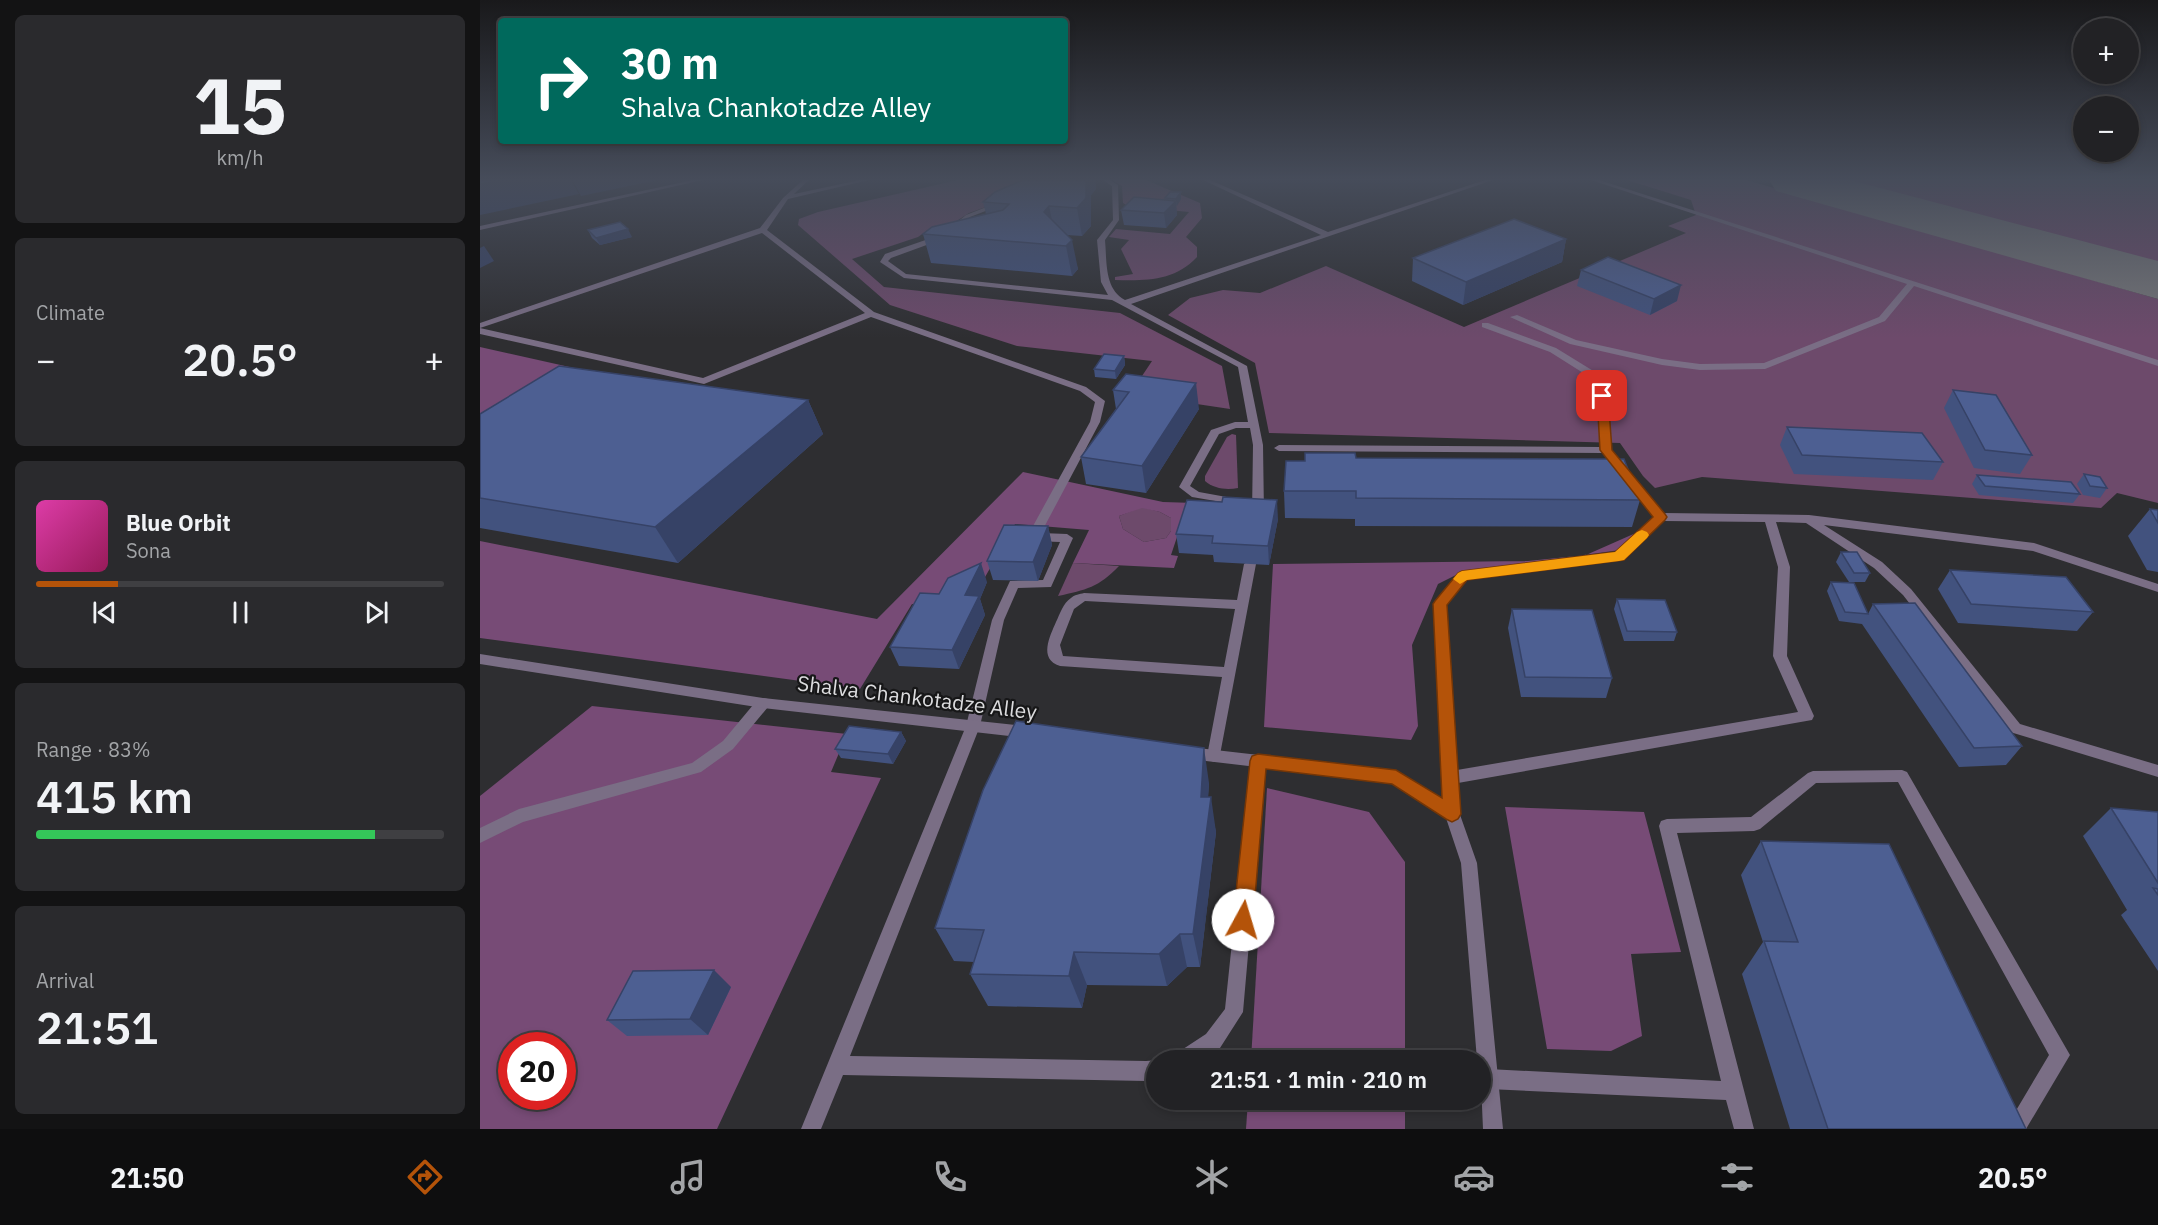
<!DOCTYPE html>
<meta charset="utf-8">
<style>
body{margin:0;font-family:"IBM Plex Sans",sans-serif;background:#2a2a2d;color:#f1f3f6;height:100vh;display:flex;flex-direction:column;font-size:22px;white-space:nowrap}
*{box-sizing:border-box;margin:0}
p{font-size:20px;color:#a2a4a7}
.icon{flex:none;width:33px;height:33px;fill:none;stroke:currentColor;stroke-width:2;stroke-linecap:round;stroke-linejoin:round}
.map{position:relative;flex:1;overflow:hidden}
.drawer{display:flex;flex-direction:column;gap:15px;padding:15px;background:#131314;width:480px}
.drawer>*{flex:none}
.guide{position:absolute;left:18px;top:18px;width:570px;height:126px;border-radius:6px;box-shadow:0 3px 9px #0003,0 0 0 2px #3f3f42;background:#00695c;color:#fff;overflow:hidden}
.fabs{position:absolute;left:1593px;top:18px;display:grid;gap:12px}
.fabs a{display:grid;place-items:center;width:66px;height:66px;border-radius:50%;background:#222225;box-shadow:0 3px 9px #0003,0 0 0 2px #3f3f42;font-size:30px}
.speed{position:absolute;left:18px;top:1032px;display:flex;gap:12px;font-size:30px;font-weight:700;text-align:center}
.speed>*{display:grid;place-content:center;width:78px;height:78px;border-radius:50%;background:#222225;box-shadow:0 3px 9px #0003,0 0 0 2px #3f3f42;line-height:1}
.speed .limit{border:9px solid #d22;background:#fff;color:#111}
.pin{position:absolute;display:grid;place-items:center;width:51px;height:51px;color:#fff;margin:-26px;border-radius:12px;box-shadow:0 3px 9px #0006}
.me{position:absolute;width:66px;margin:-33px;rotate:6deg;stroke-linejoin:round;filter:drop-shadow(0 0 4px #0008)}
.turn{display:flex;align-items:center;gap:21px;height:126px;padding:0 24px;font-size:27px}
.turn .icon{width:78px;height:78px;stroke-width:2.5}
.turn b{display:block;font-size:42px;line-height:51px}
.big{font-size:45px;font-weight:600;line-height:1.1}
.drawer .tile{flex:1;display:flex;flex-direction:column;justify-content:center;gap:9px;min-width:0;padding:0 21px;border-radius:9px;background:#2a2a2d}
.drawer .dial{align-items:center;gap:0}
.dial b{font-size:78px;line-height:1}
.song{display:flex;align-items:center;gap:18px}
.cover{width:72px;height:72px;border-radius:9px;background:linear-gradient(135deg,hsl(320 70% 55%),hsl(330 70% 35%))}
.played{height:6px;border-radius:3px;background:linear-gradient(90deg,#b45309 20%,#3f3f42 20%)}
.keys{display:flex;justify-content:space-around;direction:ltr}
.heat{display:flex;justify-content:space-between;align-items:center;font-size:33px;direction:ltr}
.charge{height:9px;border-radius:4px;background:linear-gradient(90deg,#34c759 83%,#3f3f42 0)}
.trip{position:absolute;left:666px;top:1050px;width:345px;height:60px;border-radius:30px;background:#222225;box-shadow:0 3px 9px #0003,0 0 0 2px #3f3f42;font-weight:600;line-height:60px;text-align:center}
.tab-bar{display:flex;height:96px;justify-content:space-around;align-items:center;background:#0e0e0f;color:#a2a4a7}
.tab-bar .icon{width:42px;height:42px}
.tab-bar .current{color:#b45309}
.tab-bar b{font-size:27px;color:#f1f3f6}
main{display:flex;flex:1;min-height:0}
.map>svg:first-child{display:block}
.green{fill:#6d4a6b}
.forest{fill:#774b76;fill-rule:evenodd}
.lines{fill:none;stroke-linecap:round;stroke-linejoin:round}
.taxiway{fill:#767679;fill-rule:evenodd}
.service{fill:#7a6e85;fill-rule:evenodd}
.minor{fill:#7a6e85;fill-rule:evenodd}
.wall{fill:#42527e}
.shaded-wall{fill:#364266}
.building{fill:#4d5f92;stroke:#364266;stroke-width:1.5}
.route{fill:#b45309;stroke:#753606;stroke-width:1.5}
.slow{fill:#f59e0b}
.labels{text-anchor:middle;stroke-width:4.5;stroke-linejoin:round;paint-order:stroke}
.near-street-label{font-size:21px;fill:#dcdcde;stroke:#171718}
</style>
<main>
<section class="drawer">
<div class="tile dial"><b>15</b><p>km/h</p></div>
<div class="tile"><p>Climate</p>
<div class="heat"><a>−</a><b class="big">20.5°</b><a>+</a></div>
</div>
<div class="tile">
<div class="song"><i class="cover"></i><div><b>Blue Orbit</b><p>Sona</p></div></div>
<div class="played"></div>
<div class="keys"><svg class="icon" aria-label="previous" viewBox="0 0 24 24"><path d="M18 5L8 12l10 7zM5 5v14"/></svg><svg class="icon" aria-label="pause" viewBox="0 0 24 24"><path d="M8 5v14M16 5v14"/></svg><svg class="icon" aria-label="next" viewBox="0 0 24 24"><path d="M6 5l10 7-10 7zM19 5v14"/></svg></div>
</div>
<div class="tile"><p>Range · 83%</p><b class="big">415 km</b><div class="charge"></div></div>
<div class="tile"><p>Arrival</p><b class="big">21:51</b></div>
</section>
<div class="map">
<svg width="1678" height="1129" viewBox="0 0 1678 1129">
<rect width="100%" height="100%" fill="#2e2e31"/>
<g class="green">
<path d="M478,180H580L489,213L461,231L448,230L438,237L372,259L404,287L640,313L742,366L750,409L650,394L672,361L537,346L410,305L318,225L319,219L338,212Z"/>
<path d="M632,180H666L720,203L722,218L706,237L717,247V257C695,281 665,281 635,280V277L653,274L641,249L649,240L629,237L636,229L690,234L709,212L648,206L643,203L642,186Z"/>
<path d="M1147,180H1266L1678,299V503L1637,493L1621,508L1222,477L1175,488L1163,476L1140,443L789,433L775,363L688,315L710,298L743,290L780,293L846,266L984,327L1206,233L1188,226L1216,215L1211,200Z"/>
<path d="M1363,180H1678V268L1359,181Z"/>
<path d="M752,434L756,435L758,488C747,490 734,489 725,481V476L747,437Z"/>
<path d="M662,507L680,512L691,518V531L686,538L664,542L643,529L639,516Z"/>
<path d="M593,563L639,566C619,587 606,590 578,596Z"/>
</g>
<g class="forest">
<path d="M0,347L94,368L0,415Z"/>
<path d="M543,472L683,502L715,503L704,516L691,555L698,556L694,568L593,563L609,530L535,524L487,609L432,604L380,689L0,638V541L397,619ZM662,508L680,512L691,518V531L686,538L664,542L643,529L639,516Z"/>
<path d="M1158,532L1140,550L982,572L958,584L932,645L938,726L931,740L784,727L793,564L1048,561L1106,555Z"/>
<path d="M112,706L367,734L351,772L401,778L237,1129H0V796ZM32,1046H82V1096H32Z"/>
<path d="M787,788L889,812L925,862V1060H771Z"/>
<path d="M1025,807L1164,812L1201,952L1151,954L1162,1036L1131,1051L1067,1049Z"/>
<path d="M768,1100H925V1129H766Z"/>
</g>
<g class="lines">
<path class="taxiway" d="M1289,180H1370L1678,261V299L1296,191Z"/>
<g class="service">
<path d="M213,180H223L0,230V226Z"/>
<path d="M323,180H329L314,194L380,180H389L308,199L287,230L394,312L606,387L625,401L620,422L561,533L587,534L593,538L571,587L538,588L524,620L500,726L370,1056L666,1061L679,1060H676V1079L666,1081L363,1075L341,1129H321L486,726L512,620L530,581L563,580L580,542L553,541L547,537L610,422L615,402L600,391L391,317L224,384L0,334V323L280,228L303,198ZM282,233L385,313L223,378L0,328Z"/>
<path d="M623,180H630L638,185L639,220L625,240C627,261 624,289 645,300L841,235L723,180H730L848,232L1005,180H1013L651,304L767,366L783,445L784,514L778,518L772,514L773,445L770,428H756L739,434L710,486L719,492L763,500L765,502L763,504L759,505L712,497L699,487L731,430L755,422H768L758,367L632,300L424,278L400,262L405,254L460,235L464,237L463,239L411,258L408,261L426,274L628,295L621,282L617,240L633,220L632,186Z"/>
<path d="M1111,180H1119L1678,360V366L1434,286L1405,321L1285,369L1220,370L1182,365L1090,344L1030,317L1037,315L1096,340L1182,359L1220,364L1284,363L1399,317L1427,284Z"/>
<path d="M519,202L521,203V205L490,217L477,230L470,228L486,215Z"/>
<path d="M1002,323H1008L1076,348L1115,372L1127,396L1131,450L1184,513L1329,515L1554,543L1678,584V592L1553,551L1344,525L1402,562L1431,589L1540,724L1678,765V777L1530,732L1423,595L1394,568L1326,523L1296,522L1310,567L1307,656L1334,716L1332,720L978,783L980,814L978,819L972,821L966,819L964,814L954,605L956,602L979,573L983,572L1136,553L1175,517L1123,453L799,451L794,448L799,445L1121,447L1117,396L1108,376L1070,352L1002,327ZM1184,521L1285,522L1298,567L1293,656L1318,712L977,770L966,606L987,580L1143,559Z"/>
<path d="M770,560L776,564L739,760L734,762L729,760L727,756L742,677L580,666C558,659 570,636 576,622C580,614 583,603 591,598C594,595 600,594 604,593L757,600L764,564ZM605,601L755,609L744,667L583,656L580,645L594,609Z"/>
<path d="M283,698L288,699L290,703L288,707L253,749L221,772L43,822L0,843V828L39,809L212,763L243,741L278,699Z"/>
<path d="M778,755L783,757L785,761L763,1012L740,1048L720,1060H695L697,1053L726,1034L745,1009L771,761L773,757Z"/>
<path d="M1422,770L1427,772L1590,1055L1546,1129H1525L1569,1055L1418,782L1336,783L1280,829L1274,831L1197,833L1274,1129H1254L1246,1100L1008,1089L1001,1086V1072L1008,1069L1241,1081L1179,826L1181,821L1187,819L1271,817L1328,773L1333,771Z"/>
</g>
<g class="minor">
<path d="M0,654L283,698L546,726L551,728L553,732L551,736L546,738L283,708L0,664Z"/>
<path d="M709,747L916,771L978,809L997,863L1023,1129H1003L1000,1060H997L981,863L966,818L913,783L709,759L704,757L702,753L704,749Z"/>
</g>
</g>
<g class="wall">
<path d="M543,180H615L616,189L611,195V226L602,236L587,235L598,269L592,276L451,263L443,234L506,214L503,202Z"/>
<path d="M685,198L701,199L696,206L697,215L686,228L644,225L641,210L685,200Z"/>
<path d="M108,230L152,237L120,245L112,238Z"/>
<path d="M1086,239L1082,262L983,305L932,281L933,258Z"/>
<path d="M1101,270L1197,301L1170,315L1097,286Z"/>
<path d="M644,356L645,365L636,379L615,377L614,369Z"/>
<path d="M646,374L719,409L666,493L606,484L601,457L636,409L633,390Z"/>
<path d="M1473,390L1552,455L1540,474L1494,468L1464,408Z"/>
<path d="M328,400L343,434L198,563L0,528V414Z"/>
<path d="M1307,427L1463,462L1453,480L1314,474L1300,445Z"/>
<path d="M876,458L1160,500L1152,527L875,526V519L805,518L804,491L825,461Z"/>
<path d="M1604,474L1627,488L1620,498L1603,495L1597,484Z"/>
<path d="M1497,475L1600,494L1593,503L1499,495L1492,484Z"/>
<path d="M1670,509L1678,510V572L1667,570L1648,536Z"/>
<path d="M798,519L789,565L734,562L733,555L699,553L696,534Z"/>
<path d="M568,526L572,545L558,581L513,580L507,561Z"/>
<path d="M1361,552L1390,573L1385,582H1369L1356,562Z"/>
<path d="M1470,570L1613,612L1597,631L1478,623L1458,589Z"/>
<path d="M507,582L500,599L505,615L479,669L419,666L410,647L459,594Z"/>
<path d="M1351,582L1388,614L1393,604L1542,746L1526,765L1479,767L1382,624L1359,621L1347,591Z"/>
<path d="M1137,599L1197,632L1194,641H1144L1134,609Z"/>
<path d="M1032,609L1132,678L1126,698L1041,697L1028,628Z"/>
<path d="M421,732L426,741L413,764L361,758L355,749Z"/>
<path d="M729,783L728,797L736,832L720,967H707L687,986L607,985L602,1008L508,1006L490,974L494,962L474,961L455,928Z"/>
<path d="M1631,808L1678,812V971L1641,915L1647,910L1603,836Z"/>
<path d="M1281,841L1546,1129H1310L1262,974L1283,942L1261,875Z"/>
<path d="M251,987L228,1035L147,1036L127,1020Z"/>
</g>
<g class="shaded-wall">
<path d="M24,180H91L99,194L0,215V184Z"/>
<path d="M92,180H178L101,196Z"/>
<path d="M606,180H615L616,189L611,195V226L602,236L597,208Z"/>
<path d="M701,192V199L697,206L696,199Z"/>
<path d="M696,201L697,215L686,228L684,213Z"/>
<path d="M569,206L575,234L564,212Z"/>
<path d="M148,229L152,237L120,245L116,238Z"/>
<path d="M1086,239L1082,262L983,305L986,282Z"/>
<path d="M592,240L598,269L592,276L586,246Z"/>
<path d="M4,246L14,261L0,268V248Z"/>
<path d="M1201,285L1197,301L1170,315L1174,299Z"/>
<path d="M644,356L645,365L636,379L635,371Z"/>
<path d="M716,383L719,409L666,493L662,466Z"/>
<path d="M328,400L343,434L198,563L175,527Z"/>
<path d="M797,500L798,519L789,565L788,546Z"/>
<path d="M568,526L572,545L558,581L553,562Z"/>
<path d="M501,563L507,582L500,599L505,615L479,669L472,650L485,595Z"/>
<path d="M421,732L426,741L413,764L408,754Z"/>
<path d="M724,748L729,783L726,832L721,797Z"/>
<path d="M731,797L736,832L720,967L713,934Z"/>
<path d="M700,934L707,967L687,986L679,954Z"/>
<path d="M594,952L607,985L602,1008L589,976Z"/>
<path d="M234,970L251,987L228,1035L210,1019Z"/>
</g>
<g class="building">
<path d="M0,180H24L0,184Z"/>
<path d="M543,180H606V198L597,208L569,206L564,212L592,240L586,246L443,234L452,227L523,210L529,204L503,202L515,192Z"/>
<path d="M690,192H701L696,199L685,198Z"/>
<path d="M654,197L696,201L684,213L641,210Z"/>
<path d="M1034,219L1086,239L986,282L933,258Z"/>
<path d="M140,222L148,229L116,238L108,230Z"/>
<path d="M1128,257L1201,285L1174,299L1101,270Z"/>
<path d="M624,354L644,356L635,371L614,369Z"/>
<path d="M79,366L328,400L175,527L0,498V414Z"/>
<path d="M646,374L716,383L662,466L601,457L649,392L633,390Z"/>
<path d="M1473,390L1516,395L1552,455L1505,450Z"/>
<path d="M1307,427L1442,433L1463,462L1322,455Z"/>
<path d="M825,453H875L876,458L1144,459L1160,500L876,498V491H804L806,461H825Z"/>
<path d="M1604,474L1620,477L1627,488L1610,486Z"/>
<path d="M1497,475L1591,482L1600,494L1505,486Z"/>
<path d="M743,497L797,500L788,546L732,543L733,536L696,534L707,500L742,502Z"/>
<path d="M1670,509L1678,510V523Z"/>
<path d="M524,525L568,526L553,562L507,561Z"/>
<path d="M1361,552H1377L1390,573H1374Z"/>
<path d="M501,563L485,595L499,596L472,650L410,647L440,593L459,594L468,578Z"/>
<path d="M1470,570L1586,577L1613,612L1491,604Z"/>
<path d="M1351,582L1374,583L1388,614L1365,612Z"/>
<path d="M1137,599L1185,600L1197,632L1147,631Z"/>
<path d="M1435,603L1542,746L1494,748L1393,604Z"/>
<path d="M1032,609L1112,610L1132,678L1045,677Z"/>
<path d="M536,721L724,748L721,797H731L713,934H700L679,954L594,952L589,976L490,974L504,930L455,928L503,790Z"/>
<path d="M369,726L421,732L408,754L355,749Z"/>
<path d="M1631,808L1678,812V883Z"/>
<path d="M1281,841L1409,844L1546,1129H1348L1284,941L1318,942Z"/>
<path d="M1673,888L1678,889V895Z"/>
<path d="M234,970L210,1019L127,1020L153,971Z"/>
</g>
<linearGradient id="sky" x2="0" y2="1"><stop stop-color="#19191b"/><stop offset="0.53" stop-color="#464c5a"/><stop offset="1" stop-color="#464c5a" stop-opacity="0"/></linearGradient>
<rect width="1678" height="338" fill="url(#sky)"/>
<path class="route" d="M1122,393L1128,396L1132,450L1185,514L1187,517L1185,520L1144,560L987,580L967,605L981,814L978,819L972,822L966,819L912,784L786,769L773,920L770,927L763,930L756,927L753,920L770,761L772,756L778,754L916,770L962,798L953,604L955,601L978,573L982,571L1135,552L1173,517L1120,450L1117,396Z"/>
<path class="slow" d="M1162,530L1167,532L1169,535L1167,538L1144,560L1139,561L987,580L980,584L973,579L978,573L982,571L1135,552L1157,532Z"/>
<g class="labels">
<g class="near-street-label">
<text transform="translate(437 698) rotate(7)" y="7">Shalva Chankotadze Alley</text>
</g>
</g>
</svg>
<div class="fabs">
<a>+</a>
<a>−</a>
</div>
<div class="speed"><div class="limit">20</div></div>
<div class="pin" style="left:1122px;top:396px;background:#d93025"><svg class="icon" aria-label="arrive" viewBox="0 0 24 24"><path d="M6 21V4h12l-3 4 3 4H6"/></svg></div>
<svg class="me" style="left:763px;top:920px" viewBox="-20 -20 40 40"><circle r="19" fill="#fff"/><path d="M0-13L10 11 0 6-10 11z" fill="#b45309"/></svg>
<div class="trip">21:51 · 1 min · 210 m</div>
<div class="guide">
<div class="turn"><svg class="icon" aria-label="right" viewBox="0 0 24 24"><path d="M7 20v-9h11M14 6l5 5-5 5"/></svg><div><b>30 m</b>Shalva Chankotadze Alley</div></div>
</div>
</div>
</main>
<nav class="tab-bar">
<b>21:50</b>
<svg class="icon current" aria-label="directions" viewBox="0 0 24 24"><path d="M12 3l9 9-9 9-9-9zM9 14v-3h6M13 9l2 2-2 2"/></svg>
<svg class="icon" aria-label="music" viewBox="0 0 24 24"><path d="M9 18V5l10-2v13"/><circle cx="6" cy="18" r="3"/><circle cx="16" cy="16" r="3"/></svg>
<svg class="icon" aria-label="phone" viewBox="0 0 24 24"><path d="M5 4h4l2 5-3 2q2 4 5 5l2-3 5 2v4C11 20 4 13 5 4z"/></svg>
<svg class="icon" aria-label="climate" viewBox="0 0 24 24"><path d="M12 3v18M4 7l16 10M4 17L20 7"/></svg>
<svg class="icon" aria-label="car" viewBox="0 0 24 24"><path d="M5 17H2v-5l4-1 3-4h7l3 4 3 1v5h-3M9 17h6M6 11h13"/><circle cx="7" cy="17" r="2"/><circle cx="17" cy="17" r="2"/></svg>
<svg class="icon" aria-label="filters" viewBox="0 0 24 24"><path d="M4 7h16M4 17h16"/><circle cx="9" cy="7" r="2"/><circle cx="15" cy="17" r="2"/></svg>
<b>20.5°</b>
</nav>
